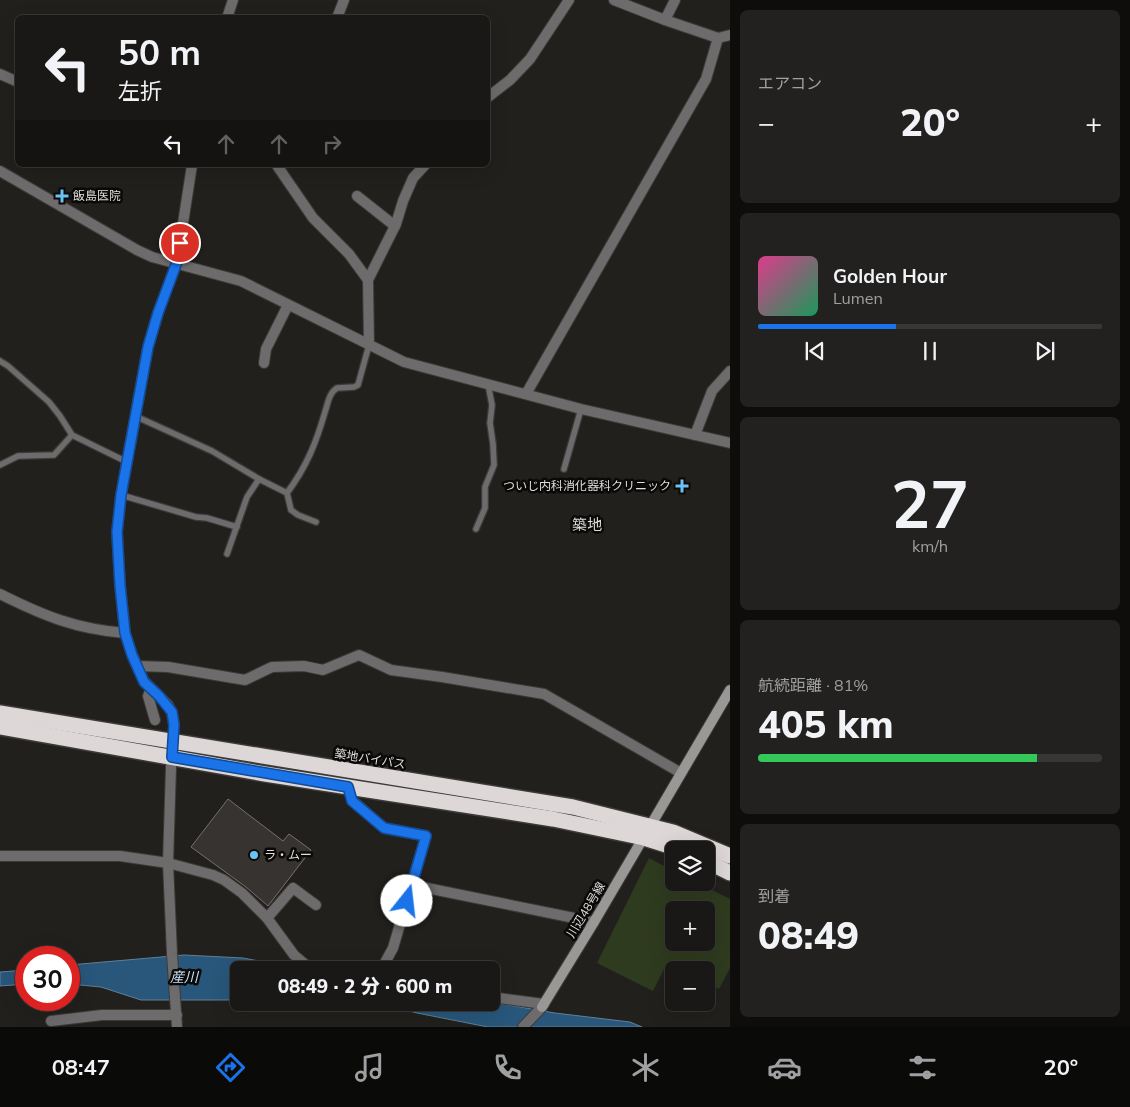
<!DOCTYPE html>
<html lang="ja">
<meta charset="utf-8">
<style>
body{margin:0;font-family:Mulish,"Noto Sans JP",sans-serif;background:#22211f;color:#f1f3f6;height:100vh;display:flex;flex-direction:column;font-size:19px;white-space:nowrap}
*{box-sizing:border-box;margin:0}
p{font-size:16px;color:#9fa0a1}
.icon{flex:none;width:28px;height:28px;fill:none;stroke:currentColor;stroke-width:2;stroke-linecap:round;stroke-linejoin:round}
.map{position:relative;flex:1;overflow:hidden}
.sheet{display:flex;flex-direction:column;gap:10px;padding:10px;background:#0e0d0c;width:400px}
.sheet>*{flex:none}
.top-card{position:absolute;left:15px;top:15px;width:475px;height:152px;border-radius:8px;box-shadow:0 5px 20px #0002,0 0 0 1px #373735;background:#191816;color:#f1f3f6;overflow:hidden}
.buttons{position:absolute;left:665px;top:841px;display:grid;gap:10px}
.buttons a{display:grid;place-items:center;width:50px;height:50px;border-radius:8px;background:#191816;box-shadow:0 5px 20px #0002,0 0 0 1px #373735;font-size:25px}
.speed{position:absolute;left:15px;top:946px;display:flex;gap:10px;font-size:25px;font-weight:700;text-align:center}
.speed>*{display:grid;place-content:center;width:65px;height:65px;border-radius:50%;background:#191816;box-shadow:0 5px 20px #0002,0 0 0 1px #373735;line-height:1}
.speed .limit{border:8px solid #d22;background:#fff;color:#111}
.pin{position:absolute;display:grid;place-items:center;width:42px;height:42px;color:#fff;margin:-21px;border:2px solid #fff;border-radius:50%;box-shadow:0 1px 5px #0007}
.me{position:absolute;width:55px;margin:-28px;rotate:16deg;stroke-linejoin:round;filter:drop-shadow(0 0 4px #0008)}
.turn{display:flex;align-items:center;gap:18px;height:105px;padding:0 20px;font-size:22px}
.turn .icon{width:65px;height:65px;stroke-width:2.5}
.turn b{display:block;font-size:35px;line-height:42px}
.lanes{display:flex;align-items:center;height:48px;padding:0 20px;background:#0003;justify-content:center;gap:25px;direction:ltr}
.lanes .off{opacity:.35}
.big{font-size:38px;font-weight:800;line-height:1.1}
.sheet .widget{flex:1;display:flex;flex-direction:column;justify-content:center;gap:8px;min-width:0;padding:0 18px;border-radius:8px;background:#22211f}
.sheet .dial{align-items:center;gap:0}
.dial b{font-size:65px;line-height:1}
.song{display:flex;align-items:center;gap:15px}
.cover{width:60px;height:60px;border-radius:8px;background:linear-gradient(135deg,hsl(330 70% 55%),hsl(150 70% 35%))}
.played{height:5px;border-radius:2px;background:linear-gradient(90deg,#1a73e8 40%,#373735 40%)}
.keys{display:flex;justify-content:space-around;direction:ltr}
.heat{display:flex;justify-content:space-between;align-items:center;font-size:28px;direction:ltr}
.charge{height:8px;border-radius:4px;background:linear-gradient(90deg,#34c759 81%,#373735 0)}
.trip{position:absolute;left:230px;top:961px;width:270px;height:50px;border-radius:8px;background:#191816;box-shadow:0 5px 20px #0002,0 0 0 1px #373735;font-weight:800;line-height:50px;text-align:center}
.tab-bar{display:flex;height:80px;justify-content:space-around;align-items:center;background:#0a0a09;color:#9fa0a1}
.tab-bar .icon{width:35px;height:35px}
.tab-bar .on{color:#1a73e8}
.tab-bar b{font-size:22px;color:#f1f3f6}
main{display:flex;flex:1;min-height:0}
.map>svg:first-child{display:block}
.green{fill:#2f3b1f;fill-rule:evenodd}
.water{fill:#28577b;stroke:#5f8098}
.building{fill:#363330;stroke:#74716e}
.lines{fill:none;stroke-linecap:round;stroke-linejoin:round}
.lane-casing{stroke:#3c3b38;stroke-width:8}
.street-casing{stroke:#3c3b38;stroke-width:12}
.secondary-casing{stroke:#3c3b38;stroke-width:12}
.highway-casing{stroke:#3c3b38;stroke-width:18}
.lane{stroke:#6e6b6c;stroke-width:5.5}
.street{stroke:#6e6b6c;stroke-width:10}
.secondary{stroke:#9a9797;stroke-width:10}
.highway{stroke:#ddd7d7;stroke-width:15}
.route-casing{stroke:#114b97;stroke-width:12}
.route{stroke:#1a73e8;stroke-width:9}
.poi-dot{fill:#6bc3f2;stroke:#0a0908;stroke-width:2}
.labels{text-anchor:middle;stroke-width:5;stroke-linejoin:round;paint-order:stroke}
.poi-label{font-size:12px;fill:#dfdedc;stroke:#0a0908;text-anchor:start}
.street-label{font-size:12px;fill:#dfdedc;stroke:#0a0908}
.water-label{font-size:14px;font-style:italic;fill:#c9e4fb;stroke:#0a0908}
.quarter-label{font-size:15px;fill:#dfdedc;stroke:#0a0908}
</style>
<main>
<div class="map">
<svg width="730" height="1027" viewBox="0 0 730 1027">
<rect width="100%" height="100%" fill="#21201d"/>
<path class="green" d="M649,858L674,871V882L698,883L730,899V968L719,989L706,983V970H681L667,963L653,991L597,963ZM674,910H706V942H674Z"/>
<g class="water">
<path d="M184,955L243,958L307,970H239V1000H141L101,987L69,984V965Z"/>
<path d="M26,970V984L0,986V972Z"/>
<path d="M491,1002L555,1013L630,1022L642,1027H488L417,1013L379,1003Z"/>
</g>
<path class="building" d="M228,799L283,841L289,834L311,850L268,906L246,887L191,847Z"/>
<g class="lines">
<g class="lane-casing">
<g id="lane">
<path d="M0,361L8,366L49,402L60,416L72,435L127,462"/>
<path d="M135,416L212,451L259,479L287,493L291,510L298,515L316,522"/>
<path d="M0,465L18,456L54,455L72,435"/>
<path d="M564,469L581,409"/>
<path d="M287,493C307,466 316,443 325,412C328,403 329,393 337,388L354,387L358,385L369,345"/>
<path d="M121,495L196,517L207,518L237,527"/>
<path d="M476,529L485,508V487L494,465L493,444L490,423L492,405L488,384"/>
<path d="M227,554L247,497L259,479"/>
</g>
</g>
<g class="street-casing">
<g id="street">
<path d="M614,0L665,20L718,38L730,35"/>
<path d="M227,18L233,0"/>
<path d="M337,18L344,0"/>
<path d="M665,20L675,0"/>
<path d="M0,74L18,82"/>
<path d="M488,97L510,80L530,59L569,0"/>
<path d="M279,165L278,167L313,218L349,254L368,280"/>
<path d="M0,171L137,250L152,257L241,281L404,362L581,409L730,443"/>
<path d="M357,196L395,226"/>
<path d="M369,345L368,280L396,224L403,201L413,178L425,165"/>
<path d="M264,363L266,349L288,305"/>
<path d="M526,394L706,79L718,38"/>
<path d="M695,435L712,391L730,371"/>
<path d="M0,594C44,616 76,629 125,633"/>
<path d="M137,666L168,667L245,680L272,667L304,666L323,670L359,655L391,670L442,677L544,694L681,773"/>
<path d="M151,689L148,696L155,720"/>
<path d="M348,787L353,801L384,828L426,836L393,948L381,970"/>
<path d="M0,856H120L168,863L213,875L224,880L242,893L267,918L294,955L306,965L321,970"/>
<path d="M412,885L594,922"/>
<path d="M267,918L293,888L316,905"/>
<path d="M491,997L544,1004"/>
<path d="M51,1021L102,1015H177"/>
<path d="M177,1027L172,954L168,863L171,767L174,725L172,713L168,705L144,681L132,655L125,633L120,585L117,532L121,495L148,347L158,313L177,262L192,165"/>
<path d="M523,1027L542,1007"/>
</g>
</g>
<g class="secondary-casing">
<path id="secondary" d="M542,1007L594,922L730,690"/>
</g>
<g class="highway-casing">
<g id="highway">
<path d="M0,713L573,807L673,832L730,856"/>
<path d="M0,727L265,774L553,819L644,838L682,850"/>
<path d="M706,861L730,873"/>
</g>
</g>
<use href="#lane" class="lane"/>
<use href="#street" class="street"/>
<use href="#secondary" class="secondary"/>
<use href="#highway" class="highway"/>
</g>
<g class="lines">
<g class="route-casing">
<path id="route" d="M180,243L177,262L158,313L148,347L121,495L117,532L120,585L125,633L132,655L144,682L159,696L172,712L174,725L172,757L348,787L352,801L384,828L426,836L407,901"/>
</g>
<use href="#route" class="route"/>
</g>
<g class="poi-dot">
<path d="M59.5 188.5h5v5h5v5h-5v5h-5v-5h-5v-5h5z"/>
<path d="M679.5 478.5h5v5h5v5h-5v5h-5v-5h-5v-5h5z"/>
<circle cx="254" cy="855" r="5"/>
</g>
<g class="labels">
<g class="poi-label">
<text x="73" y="200">飯島医院</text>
<text x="671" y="490" text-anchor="end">ついじ内科消化器科クリニック</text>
<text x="264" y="859">ラ・ムー</text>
</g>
<g class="street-label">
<text transform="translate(370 759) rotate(9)" y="4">築地バイパス</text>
<text transform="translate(586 910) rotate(-59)" y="4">川辺48号線</text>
</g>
<g class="water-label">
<text x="184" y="982">産川</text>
</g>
<g class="quarter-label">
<text x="587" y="530">築地</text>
</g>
</g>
</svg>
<div class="buttons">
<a><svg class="icon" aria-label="layers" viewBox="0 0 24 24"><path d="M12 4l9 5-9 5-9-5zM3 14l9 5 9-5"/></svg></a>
<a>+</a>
<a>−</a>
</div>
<div class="speed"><div class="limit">30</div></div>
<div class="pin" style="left:180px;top:243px;background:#d93025"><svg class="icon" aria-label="arrive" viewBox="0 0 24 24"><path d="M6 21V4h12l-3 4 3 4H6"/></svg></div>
<svg class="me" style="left:407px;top:901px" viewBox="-20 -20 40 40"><circle r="19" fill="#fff"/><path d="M0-13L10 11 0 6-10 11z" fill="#1a73e8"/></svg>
<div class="trip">08:49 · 2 分 · 600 m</div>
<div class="top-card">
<div class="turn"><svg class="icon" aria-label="left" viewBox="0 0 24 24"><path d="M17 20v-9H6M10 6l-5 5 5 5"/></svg><div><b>50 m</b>左折</div></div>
<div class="lanes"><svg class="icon" aria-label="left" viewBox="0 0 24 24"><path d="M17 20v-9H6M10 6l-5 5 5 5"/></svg><svg class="icon off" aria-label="ahead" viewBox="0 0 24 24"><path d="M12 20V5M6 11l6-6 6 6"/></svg><svg class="icon off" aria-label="ahead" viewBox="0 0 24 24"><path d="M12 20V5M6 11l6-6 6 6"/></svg><svg class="icon off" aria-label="right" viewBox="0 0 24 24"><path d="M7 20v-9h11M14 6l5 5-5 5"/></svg></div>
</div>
</div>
<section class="sheet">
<div class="widget"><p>エアコン</p>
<div class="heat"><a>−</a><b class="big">20°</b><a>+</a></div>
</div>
<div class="widget">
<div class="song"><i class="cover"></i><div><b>Golden Hour</b><p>Lumen</p></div></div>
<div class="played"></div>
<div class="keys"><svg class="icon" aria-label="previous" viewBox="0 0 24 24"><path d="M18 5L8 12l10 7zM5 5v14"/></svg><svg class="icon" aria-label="pause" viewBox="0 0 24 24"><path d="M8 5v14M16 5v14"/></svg><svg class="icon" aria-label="next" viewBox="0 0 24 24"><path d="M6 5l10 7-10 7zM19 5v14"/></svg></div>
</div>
<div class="widget dial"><b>27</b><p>km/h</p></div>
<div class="widget"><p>航続距離 · 81%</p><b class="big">405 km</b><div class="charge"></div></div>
<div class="widget"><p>到着</p><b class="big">08:49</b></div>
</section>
</main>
<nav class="tab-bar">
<b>08:47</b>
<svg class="icon on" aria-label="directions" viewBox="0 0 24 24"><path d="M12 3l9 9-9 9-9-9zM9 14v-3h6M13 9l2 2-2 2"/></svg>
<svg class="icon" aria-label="music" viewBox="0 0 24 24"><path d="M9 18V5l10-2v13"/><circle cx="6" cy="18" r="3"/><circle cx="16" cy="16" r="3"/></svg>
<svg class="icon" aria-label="phone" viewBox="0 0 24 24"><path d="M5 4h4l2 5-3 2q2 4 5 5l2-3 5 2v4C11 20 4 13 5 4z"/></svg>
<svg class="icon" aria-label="climate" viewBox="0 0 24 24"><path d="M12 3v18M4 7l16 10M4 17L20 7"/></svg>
<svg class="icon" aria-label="car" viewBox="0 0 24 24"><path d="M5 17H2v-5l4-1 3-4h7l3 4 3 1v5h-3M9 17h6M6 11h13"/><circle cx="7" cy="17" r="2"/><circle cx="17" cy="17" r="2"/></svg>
<svg class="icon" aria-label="filters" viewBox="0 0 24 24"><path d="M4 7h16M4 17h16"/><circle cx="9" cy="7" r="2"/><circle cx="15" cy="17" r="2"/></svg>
<b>20°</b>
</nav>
